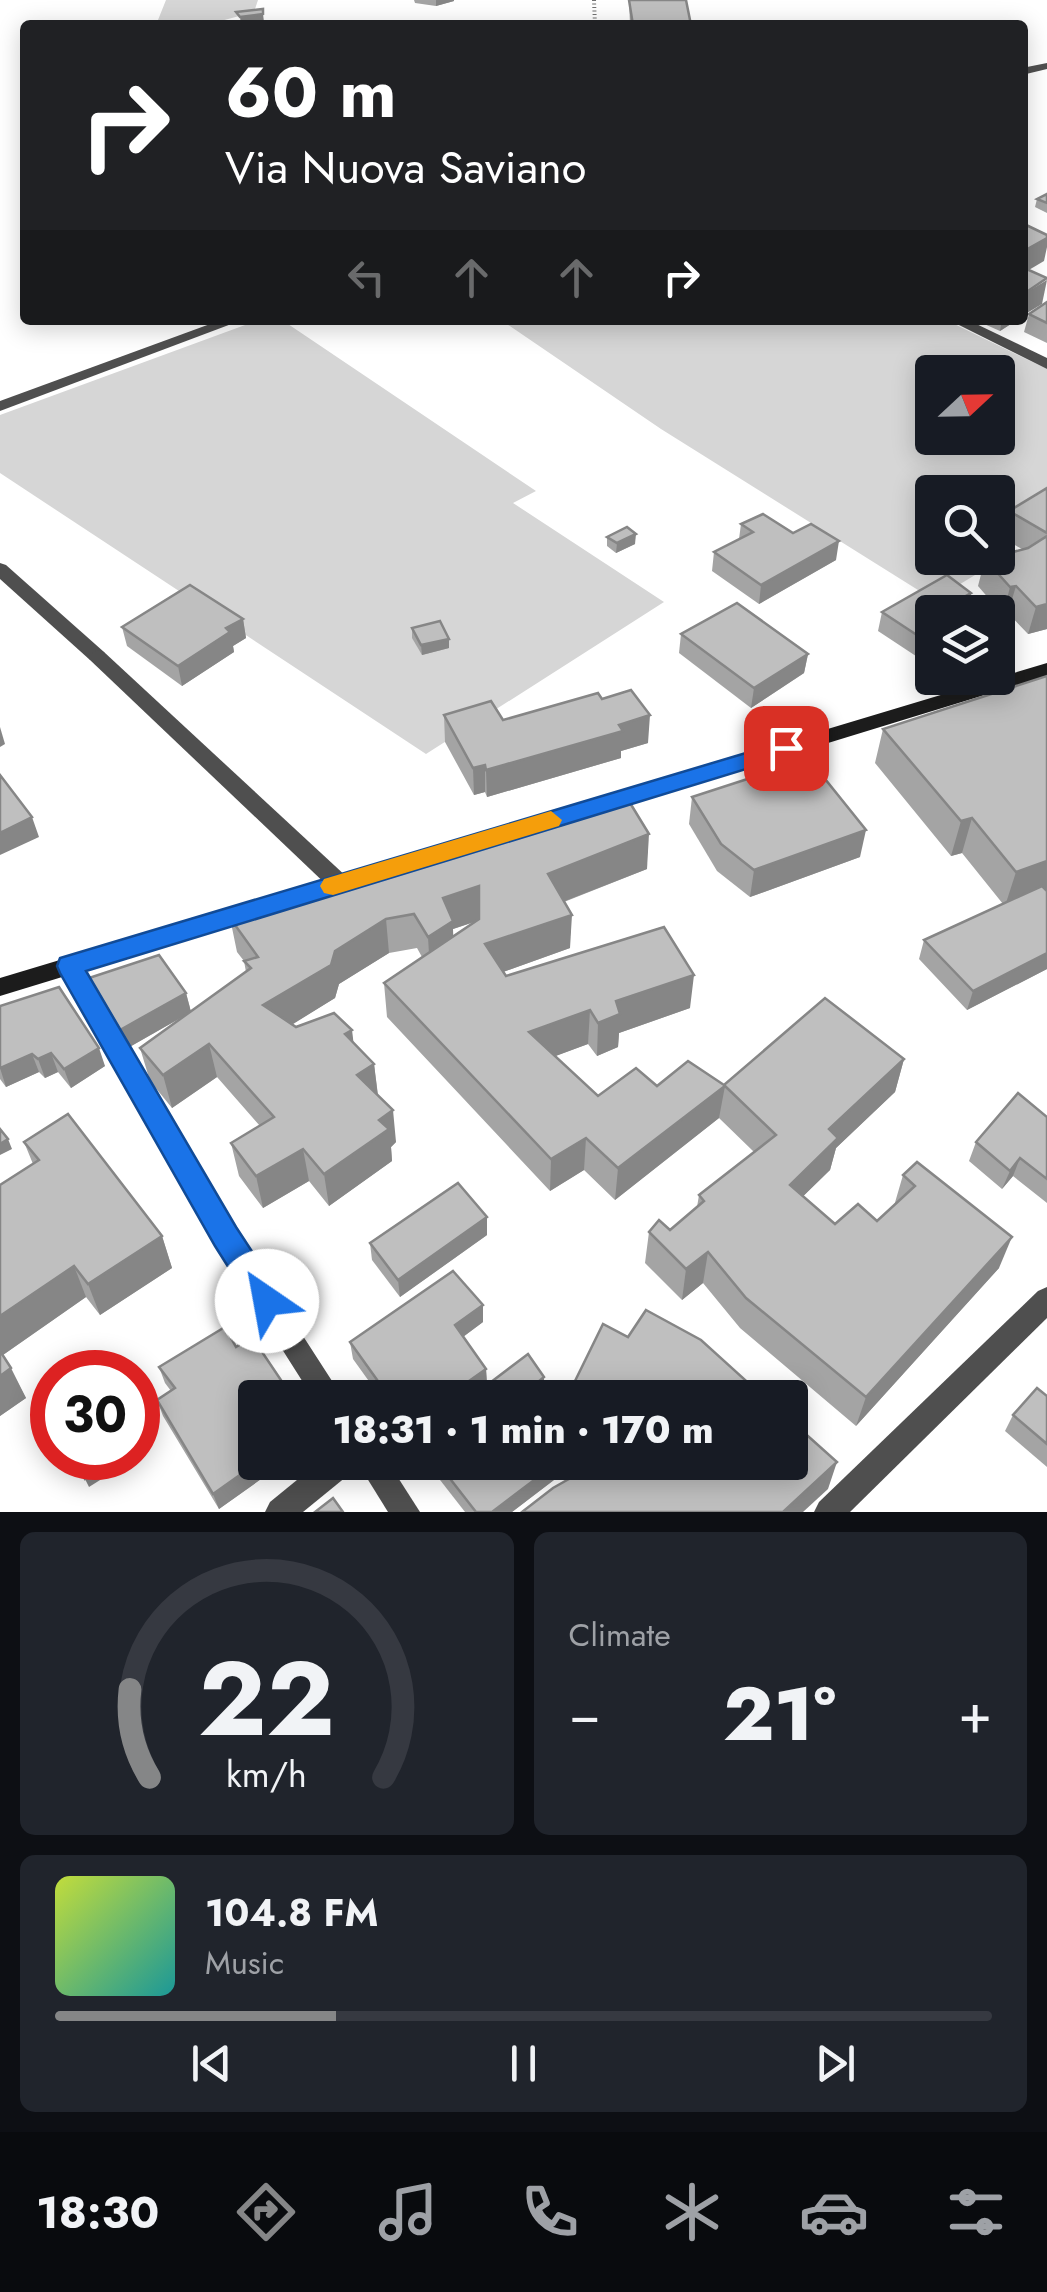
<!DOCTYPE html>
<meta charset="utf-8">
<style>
body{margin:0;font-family:Jost,sans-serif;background:#20242c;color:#f1f3f6;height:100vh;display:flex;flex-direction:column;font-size:38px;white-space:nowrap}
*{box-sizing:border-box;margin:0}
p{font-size:32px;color:#9ea1a6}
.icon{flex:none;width:55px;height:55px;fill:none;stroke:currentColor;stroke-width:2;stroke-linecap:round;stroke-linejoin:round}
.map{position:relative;height:1512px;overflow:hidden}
.drawer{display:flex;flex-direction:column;gap:20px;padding:20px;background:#0d0f14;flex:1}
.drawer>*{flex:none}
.hud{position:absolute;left:20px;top:20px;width:1008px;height:305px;border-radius:10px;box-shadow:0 5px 25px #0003;background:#202124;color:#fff;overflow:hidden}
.needle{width:65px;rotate:68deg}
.tools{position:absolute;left:915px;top:355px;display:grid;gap:20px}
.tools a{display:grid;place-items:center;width:100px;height:100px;border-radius:10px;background:#171b24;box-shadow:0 5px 25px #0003;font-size:50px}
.speed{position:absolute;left:30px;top:1350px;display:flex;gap:20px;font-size:50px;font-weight:700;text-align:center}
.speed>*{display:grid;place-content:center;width:130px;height:130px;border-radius:50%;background:#171b24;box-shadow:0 5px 25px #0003;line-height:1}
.speed .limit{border:15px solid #d22;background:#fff;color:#111}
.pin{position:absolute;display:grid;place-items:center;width:85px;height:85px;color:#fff;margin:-42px;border-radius:20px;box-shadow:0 5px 15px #0006}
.me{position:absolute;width:110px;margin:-55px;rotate:327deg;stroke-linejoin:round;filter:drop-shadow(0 0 8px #0008)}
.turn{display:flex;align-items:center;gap:35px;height:210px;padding:0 40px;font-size:45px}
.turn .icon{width:130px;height:130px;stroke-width:2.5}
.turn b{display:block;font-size:70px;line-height:85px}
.lanes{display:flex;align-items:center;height:95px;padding:0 40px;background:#0003;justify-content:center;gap:50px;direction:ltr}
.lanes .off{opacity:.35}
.big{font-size:75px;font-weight:800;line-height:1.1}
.drawer .tile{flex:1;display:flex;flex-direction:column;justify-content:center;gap:15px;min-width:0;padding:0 35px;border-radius:15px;background:#20242c}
.drawer .dial{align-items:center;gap:0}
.dial svg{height:260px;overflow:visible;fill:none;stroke:#363941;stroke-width:7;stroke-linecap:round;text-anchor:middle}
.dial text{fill:#f1f3f6;stroke:none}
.song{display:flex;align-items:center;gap:30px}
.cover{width:120px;height:120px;border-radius:15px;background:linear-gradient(135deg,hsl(70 70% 55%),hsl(180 70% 35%))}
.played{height:10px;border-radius:5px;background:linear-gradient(90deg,#858687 30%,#363941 30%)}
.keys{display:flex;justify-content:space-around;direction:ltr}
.heat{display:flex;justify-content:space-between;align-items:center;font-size:55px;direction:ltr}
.drawer .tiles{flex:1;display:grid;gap:20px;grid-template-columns:1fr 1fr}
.tile:last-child{grid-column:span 2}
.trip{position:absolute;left:238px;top:1380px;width:570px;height:100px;border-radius:10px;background:#171b24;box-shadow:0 5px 25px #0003;font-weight:800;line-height:100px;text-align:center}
.dock{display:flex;height:160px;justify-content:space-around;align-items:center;background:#090b0e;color:#9ea1a6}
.dock .icon{width:70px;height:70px}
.dock .on{color:#858687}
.dock b{font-size:45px;color:#f1f3f6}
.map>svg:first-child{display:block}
.green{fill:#d6d6d6;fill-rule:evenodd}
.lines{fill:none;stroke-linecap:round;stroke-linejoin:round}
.path{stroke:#717171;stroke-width:4;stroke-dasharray:1 2.5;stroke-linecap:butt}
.service{fill:#4f4f4f;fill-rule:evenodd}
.minor{fill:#4f4f4f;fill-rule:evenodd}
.secondary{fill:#1c1c1c;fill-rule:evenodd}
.wall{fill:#a4a4a4;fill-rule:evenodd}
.shaded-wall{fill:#868686}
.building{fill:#bfbfbf;stroke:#868686;stroke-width:2.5}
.route{fill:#1a73e8;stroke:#114b97;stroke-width:2.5}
.slow{fill:#f59e0b}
</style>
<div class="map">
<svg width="1047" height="1512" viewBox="0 0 1047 1512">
<rect width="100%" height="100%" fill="#fff"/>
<g class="green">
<path d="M166,0H258L254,12L206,25H156Z"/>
<path d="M259,320H282L536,491L513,503L664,602L426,754L0,473V415Z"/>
<path d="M501,320H946L1047,369V490L998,521V492H932V558H992L998,561L934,600L661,429ZM932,372H998V438H932Z"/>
</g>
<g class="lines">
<path class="path" d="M594,0L595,25"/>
<path class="service" d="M0,563L6,565L104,652L106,656L104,660H90L0,579Z"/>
<g class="minor">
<path d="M1047,63V69L1022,75V68Z"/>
<path d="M221,320H242L0,411V401Z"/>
<path d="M949,320H968L1047,358V369Z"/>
<path d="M97,650L104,652L348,878L351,884L348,890H332L90,660L88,656Z"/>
<path d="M69,957L77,960L234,1229L343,1398H313L216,1245L58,966L61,960Z"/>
<path d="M1047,1287V1318L850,1512H814L819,1502L1038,1291Z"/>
<path d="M319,1462H356L352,1472L303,1512H265L270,1502Z"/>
<path d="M357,1462H388L420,1512H388Z"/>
</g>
<g class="secondary">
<path d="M1047,663V676L452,858L445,856L441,850L445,844L452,842Z"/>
<path d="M309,885L317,887L320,893L317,899L0,996V978Z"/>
</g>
</g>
<g class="wall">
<path d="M414,0H454V1L436,6L415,3Z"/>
<path d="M629,0L691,25H630Z"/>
<path d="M1047,194V213L1035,207L1037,199Z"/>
<path d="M1047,302V343L1024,332L1029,314Z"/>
<path d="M975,320H1017L1000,331Z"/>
<path d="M1047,488V629L1028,634L1008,613L1003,615L978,586L985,559L1022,549L1002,538L1009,511Z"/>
<path d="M741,524L836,560L759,604L712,571L714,552L739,539Z"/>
<path d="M607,537L635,544L616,553L607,546Z"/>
<path d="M971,593L966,612H932V662L928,664L878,631L882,612Z"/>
<path d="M243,619L246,638L233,646L234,652L182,686L127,646L122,627Z"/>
<path d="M412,628L449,648L422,655L412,638Z"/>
<path d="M681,634L808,654L804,673L751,708L679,653Z"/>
<path d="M1047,676V969L967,1010L919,959L924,940L1003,904L962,853L951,856L875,763L883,729Z"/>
<path d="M602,699L648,743L621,751V758L487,797L485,792L474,795L445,742L444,715L503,720Z"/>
<path d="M692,797L860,857L750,897L717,871L689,824Z"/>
<path d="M477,847L647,869L564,902L570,948L503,972L506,976L690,1008L619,1033L618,1047L597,1056L588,1044L555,1056L598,1096L657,1086L724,1085L904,1059L895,1092L836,1148L830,1170L803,1196L835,1224L877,1221L894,1206L903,1175L999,1268L856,1426L740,1328L703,1283L682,1300L645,1263L649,1232L670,1230L697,1207L699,1195L754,1152L719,1118L615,1200L584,1170L550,1191L387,1017L384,983L422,957L417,948L389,953L339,984L335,998L292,1024L296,1027L354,1044L374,1064L378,1095L396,1142L391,1147L392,1161L329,1206L309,1181L263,1208L239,1176L231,1143L260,1126L217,1077L172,1108L150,1081L140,1048L246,972L244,961L237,952L230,918ZM477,921L453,936V929Z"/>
<path d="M89,978L186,993L191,1012L126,1049L95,997Z"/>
<path d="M0,1006L105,1066L71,1088L58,1072L45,1078L39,1072L6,1087L0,1079Z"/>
<path d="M1047,1117V1203L1013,1176L1002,1189L969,1161L976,1142Z"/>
<path d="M24,1142L162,1236L172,1268L100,1315L86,1297L3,1355L26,1398L0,1416V1185L33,1164Z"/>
<path d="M487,1235L400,1297L372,1260L370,1243Z"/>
<path d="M483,1322L463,1337L486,1369L487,1385L544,1393L469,1398H381L353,1359L350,1342Z"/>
<path d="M628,1337L765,1398H574L575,1381Z"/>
<path d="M159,1367L255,1462H285L219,1509L163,1416L157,1400L171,1391L165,1383Z"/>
<path d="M1047,1396V1467L1005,1431L1013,1415Z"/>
<path d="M426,1462H568L567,1470L512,1512H465Z"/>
</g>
<g class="shaded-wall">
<path d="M436,0H454V1L436,6Z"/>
<path d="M263,14L264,22L241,25L240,17Z"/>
<path d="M1047,238V247L1044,261L1022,274V252Z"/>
<path d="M1047,280L1042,304L1022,316V295Z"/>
<path d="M1002,320H1017L1000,331Z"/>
<path d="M636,534L635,544L616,553L617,543Z"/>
<path d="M839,541L836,560L759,604L761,585Z"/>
<path d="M1016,586L1008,613L1003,615L1010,587Z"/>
<path d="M971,593L967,612H941V610Z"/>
<path d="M1047,604V629L1028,634L1036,607Z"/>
<path d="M243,619L246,638L233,646L234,652L182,686L178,666L226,628Z"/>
<path d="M449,639V648L422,655L421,645Z"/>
<path d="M932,645V662L928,664Z"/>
<path d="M808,654L804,673L751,708L754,688Z"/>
<path d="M650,715L648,743L621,751V758L487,797L486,770Z"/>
<path d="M0,727L5,744L0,747Z"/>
<path d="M485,765V792L474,795L473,768Z"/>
<path d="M32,817L39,837L0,855V833Z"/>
<path d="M972,818L962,853L951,856L961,821Z"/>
<path d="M866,830L860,857L750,897L754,870Z"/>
<path d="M649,834L647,869L547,908L548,874Z"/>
<path d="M1047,861V891L1005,906L1016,872Z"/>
<path d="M479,886L480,920L453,929L454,955L430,971L428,937L443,898Z"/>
<path d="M572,915L570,948L486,978L485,944Z"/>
<path d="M386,919L389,953L339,984L335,998L269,1039L263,1005L335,951Z"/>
<path d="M1047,953V969L967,1010L973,991Z"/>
<path d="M694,975L690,1008L619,1033L618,1047L597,1056L598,1023L616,1001Z"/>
<path d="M186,993L191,1012L126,1049L120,1030Z"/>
<path d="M590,1010L588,1044L529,1066V1032Z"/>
<path d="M352,1030L356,1063L345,1034Z"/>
<path d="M209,1044L217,1077L172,1108L163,1075Z"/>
<path d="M99,1048L105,1066L71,1088L64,1069Z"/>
<path d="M51,1053L58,1072L45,1078L38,1059Z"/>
<path d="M32,1054L39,1072L6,1087L0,1068Z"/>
<path d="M904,1059L895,1092L836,1148L830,1170L783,1216L790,1185L829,1129Z"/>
<path d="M374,1064L378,1097L357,1075Z"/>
<path d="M725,1086L719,1118L615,1200L618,1168Z"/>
<path d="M393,1110L396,1142L391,1147L392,1161L329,1206L324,1174L379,1120Z"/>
<path d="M586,1138L584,1170L550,1191L551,1159Z"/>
<path d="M8,1139L12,1149L0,1155V1144Z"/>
<path d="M303,1149L309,1181L263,1208L256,1176Z"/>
<path d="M1020,1158L1013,1176L1002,1189L1010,1171Z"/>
<path d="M487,1217V1235L400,1297L398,1280Z"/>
<path d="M162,1236L172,1268L100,1315L88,1284Z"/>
<path d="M1012,1237L999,1268L856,1426L866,1397Z"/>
<path d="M708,1252L703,1283L682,1300L686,1269Z"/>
<path d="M74,1266L86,1297L0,1357V1316Z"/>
<path d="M483,1305V1322L456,1342L455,1325Z"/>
<path d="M11,1368L26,1398L0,1416V1376Z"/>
<path d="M486,1369L487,1385L469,1398H445Z"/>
<path d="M544,1377V1393L539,1398H519Z"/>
<path d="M119,1458H135L89,1487L85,1479Z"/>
<path d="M258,1462H285L219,1509L213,1494Z"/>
<path d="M558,1462H568L567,1470L512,1512H492Z"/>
<path d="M837,1462L828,1489L803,1512H783Z"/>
</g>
<g class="building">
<path d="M629,0H686L691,25H633Z"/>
<path d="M263,9V14L240,17L236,12Z"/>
<path d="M1047,194V203L1037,199Z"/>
<path d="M1022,223L1047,235V238L1022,252Z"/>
<path d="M1022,267L1047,278L1022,295Z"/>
<path d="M1047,302V323L1029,314Z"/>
<path d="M1047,488V533L1009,511Z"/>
<path d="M763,514L793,533L811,524L839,541L761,585L714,552L753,532L741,524Z"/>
<path d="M627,527L636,534L617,543L607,537Z"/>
<path d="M1047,536V604L1036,607L1016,586L1010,587L985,559L998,558V556L1028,548Z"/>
<path d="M947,575L971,593L941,610V612H932V645L882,612Z"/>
<path d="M190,585L243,619L226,628L230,632L178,666L122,627Z"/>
<path d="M737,603L808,654L754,688L681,634Z"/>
<path d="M440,621L449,639L421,645L412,628Z"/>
<path d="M1047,676V861L1016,872L972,818L961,821L883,729Z"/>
<path d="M631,690L650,715L619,725L623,731L486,770L485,765L473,768L444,715L491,701L503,720L598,693L602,699Z"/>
<path d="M809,759L866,830L754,870L721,844L692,797Z"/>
<path d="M0,775L32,817L0,833Z"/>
<path d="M627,798L649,834L548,874L572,915L485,944L506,976L664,927L694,975L616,1001L620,1014L598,1023L590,1010L529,1032L598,1096L636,1068L657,1086L688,1061L724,1085L825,998L904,1059L829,1129L838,1138L790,1185L835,1224L858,1204L877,1221L915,1186L903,1175L917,1162L1012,1237L866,1397L746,1298L708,1252L686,1269L649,1232L659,1220L670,1230L704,1201L699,1195L776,1135L725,1086L618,1168L586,1138L551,1159L384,983L479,919V886L443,898L453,921L428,937L414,914L386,919L335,951L331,965L263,1005L296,1027L334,1013L352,1030L345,1034L374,1064L357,1075L393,1110L379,1120L389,1129L324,1174L303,1149L256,1176L231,1143L274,1117L209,1044L163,1075L140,1048L251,968L244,961L258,957L230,918L474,842L477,847Z"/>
<path d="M1042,886L1047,891V953L973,991L924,940Z"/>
<path d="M159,955L186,993L120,1030L89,978Z"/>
<path d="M59,987L99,1048L64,1069L51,1053L38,1059L32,1054L0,1068V1006Z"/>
<path d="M1018,1093L1047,1117V1179L1020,1158L1010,1171L976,1142Z"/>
<path d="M68,1114L162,1236L88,1284L74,1266L0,1316V1185L39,1160L24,1142Z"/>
<path d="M0,1129L8,1139L0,1144Z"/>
<path d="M458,1183L487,1217L398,1280L370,1243Z"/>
<path d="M453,1271L483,1305L455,1325L486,1369L445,1398H390L350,1342Z"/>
<path d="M646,1310L701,1340L765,1398H602L575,1381L603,1324L628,1337Z"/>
<path d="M225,1327L236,1347L252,1337L293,1398H255V1462H258L213,1494L157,1400L175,1388L159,1367Z"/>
<path d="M0,1351L11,1368L0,1376Z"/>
<path d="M528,1354L544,1377L519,1398H470Z"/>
<path d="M1037,1388L1047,1396V1444L1013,1415Z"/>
<path d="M790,1420L837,1462L783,1512H522L553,1488L599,1462H790Z"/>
<path d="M72,1458H119L85,1479Z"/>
<path d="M437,1462H558L492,1512H476Z"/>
<path d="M333,1498L343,1512H315Z"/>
</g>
<path class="route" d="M786,741L795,743L798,748L795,754L86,971L236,1227L278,1291L282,1301L278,1311L267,1315L256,1311L215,1246L60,973L57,966L60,958Z"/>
<path class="slow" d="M551,811L562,820L559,826L333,895L324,893L320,886L324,879Z"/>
</svg>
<div class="tools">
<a><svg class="needle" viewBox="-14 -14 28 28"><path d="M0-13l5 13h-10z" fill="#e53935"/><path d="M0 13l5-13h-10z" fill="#9ea1a6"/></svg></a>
<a><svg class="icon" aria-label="search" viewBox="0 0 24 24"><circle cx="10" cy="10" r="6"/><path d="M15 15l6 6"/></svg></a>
<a><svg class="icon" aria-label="layers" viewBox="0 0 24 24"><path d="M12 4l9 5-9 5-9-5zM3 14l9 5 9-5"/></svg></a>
</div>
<div class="speed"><div class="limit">30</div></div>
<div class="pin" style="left:786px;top:748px;background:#d93025"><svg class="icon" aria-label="arrive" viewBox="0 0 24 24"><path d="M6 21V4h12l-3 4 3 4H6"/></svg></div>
<svg class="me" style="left:267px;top:1301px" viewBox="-20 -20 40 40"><circle r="19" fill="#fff"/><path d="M0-13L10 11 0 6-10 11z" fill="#1a73e8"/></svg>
<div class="trip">18:31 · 1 min · 170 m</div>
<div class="hud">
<div class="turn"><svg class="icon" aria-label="right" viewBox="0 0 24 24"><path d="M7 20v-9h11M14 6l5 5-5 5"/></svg><div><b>60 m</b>Via Nuova Saviano</div></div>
<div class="lanes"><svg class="icon off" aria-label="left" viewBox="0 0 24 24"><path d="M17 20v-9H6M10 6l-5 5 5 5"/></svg><svg class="icon off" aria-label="ahead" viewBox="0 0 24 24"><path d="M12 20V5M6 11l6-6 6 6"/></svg><svg class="icon off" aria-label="ahead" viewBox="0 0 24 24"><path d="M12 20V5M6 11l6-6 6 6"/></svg><svg class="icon" aria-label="right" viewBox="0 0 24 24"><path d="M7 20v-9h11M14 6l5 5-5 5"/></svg></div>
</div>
</div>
<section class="drawer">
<div class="tiles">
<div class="tile dial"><svg viewBox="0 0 100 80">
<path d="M14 69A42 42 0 1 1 86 69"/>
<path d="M14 69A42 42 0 0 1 8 42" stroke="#858687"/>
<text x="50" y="56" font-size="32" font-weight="700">22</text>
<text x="50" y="72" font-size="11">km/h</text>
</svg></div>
<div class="tile"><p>Climate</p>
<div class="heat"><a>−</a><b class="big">21°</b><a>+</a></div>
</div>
<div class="tile">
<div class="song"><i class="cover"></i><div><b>104.8 FM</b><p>Music</p></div></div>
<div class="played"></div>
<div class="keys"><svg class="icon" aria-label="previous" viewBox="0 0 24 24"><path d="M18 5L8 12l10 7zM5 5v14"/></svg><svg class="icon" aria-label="pause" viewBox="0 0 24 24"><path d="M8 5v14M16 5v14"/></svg><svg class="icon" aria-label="next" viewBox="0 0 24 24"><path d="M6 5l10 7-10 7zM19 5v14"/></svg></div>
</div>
</div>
</section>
<nav class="dock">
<b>18:30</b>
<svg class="icon on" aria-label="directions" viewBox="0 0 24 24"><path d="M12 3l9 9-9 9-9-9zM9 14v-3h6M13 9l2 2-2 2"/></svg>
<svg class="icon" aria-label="music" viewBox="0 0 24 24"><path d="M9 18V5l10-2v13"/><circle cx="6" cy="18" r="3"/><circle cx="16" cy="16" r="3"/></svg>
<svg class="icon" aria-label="phone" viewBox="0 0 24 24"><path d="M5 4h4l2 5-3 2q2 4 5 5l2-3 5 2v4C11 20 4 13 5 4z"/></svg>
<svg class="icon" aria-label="climate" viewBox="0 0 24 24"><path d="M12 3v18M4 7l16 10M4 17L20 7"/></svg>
<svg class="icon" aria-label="car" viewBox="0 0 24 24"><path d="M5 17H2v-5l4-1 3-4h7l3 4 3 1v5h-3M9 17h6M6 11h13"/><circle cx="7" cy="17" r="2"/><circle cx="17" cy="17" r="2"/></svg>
<svg class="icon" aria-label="filters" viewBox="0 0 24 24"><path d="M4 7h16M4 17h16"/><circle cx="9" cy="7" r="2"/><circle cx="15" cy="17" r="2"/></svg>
</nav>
